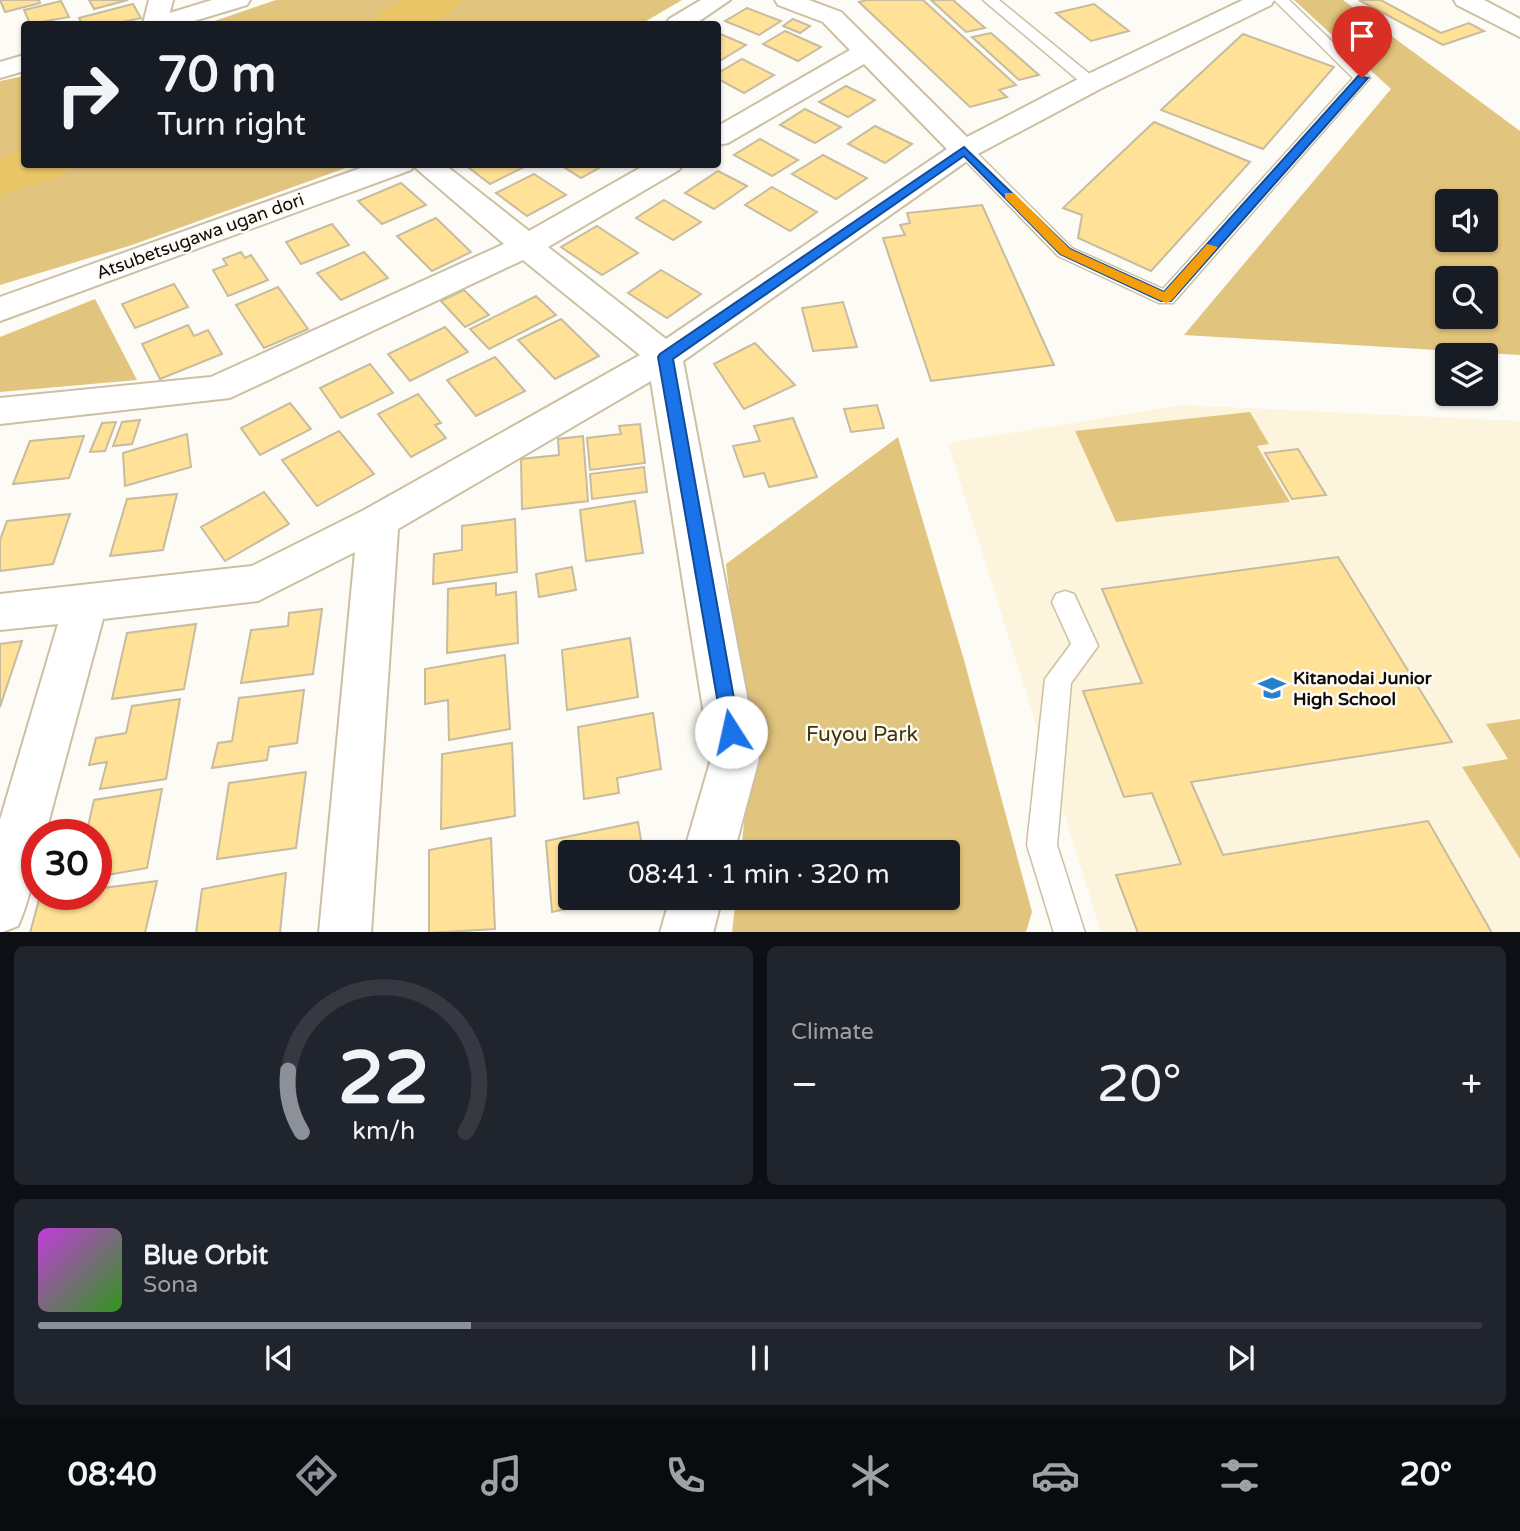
<!DOCTYPE html>
<meta charset="utf-8">
<style>
body{margin:0;font-family:"Varela Round",sans-serif;background:#20242c;color:#f1f3f6;height:100vh;display:flex;flex-direction:column;font-size:26px;white-space:nowrap}
*{box-sizing:border-box;margin:0}
p{font-size:23px;color:#9ea1a6}
.icon{flex:none;width:38px;height:38px;fill:none;stroke:currentColor;stroke-width:2;stroke-linecap:round;stroke-linejoin:round}
.map{position:relative;height:932px;overflow:hidden}
.sheet{display:flex;flex-direction:column;gap:14px;padding:14px;background:#0d0f14;flex:1}
.sheet>*{flex:none}
.guide{position:absolute;left:21px;top:21px;width:700px;height:147px;border-radius:7px;box-shadow:0 2px 5px #0004;background:#171b24;color:#f1f3f6;overflow:hidden}
.buttons{position:absolute;left:1435px;top:189px;display:grid;gap:14px}
.buttons a{display:grid;place-items:center;width:63px;height:63px;border-radius:7px;background:#171b24;box-shadow:0 2px 5px #0004;font-size:35px}
.speed{position:absolute;left:21px;top:819px;display:flex;gap:14px;font-size:35px;font-weight:700;text-align:center}
.speed>*{display:grid;place-content:center;width:91px;height:91px;border-radius:50%;background:#171b24;box-shadow:0 2px 5px #0004;line-height:1}
.speed .limit{border:10px solid #d22;background:#fff;color:#111}
.pin{position:absolute;display:grid;place-items:center;width:60px;height:60px;color:#fff;margin:-72px -30px;border-radius:50% 50% 50% 0;rotate:-45deg;box-shadow:0 0 7px #0007}
.pin .icon{rotate:45deg}
.me{position:absolute;width:77px;margin:-38px;rotate:350deg;stroke-linejoin:round;filter:drop-shadow(0 0 5px #0008)}
.turn{display:flex;align-items:center;gap:24px;height:147px;padding:0 21px;font-size:32px}
.turn .icon{width:91px;height:91px;stroke-width:2.5}
.turn b{display:block;font-size:49px;line-height:60px}
.big{font-size:52px;font-weight:600;line-height:1.1}
.sheet .card{flex:1;display:flex;flex-direction:column;justify-content:center;gap:10px;min-width:0;padding:0 24px;border-radius:10px;background:#20242c}
.sheet .dial{align-items:center;gap:0}
.dial svg{height:182px;overflow:visible;fill:none;stroke:#363941;stroke-width:7;stroke-linecap:round;text-anchor:middle}
.dial text{fill:#f1f3f6;stroke:none}
.song{display:flex;align-items:center;gap:21px}
.cover{width:84px;height:84px;border-radius:10px;background:linear-gradient(135deg,hsl(290 70% 55%),hsl(110 70% 35%))}
.played{height:7px;border-radius:4px;background:linear-gradient(90deg,#8c9099 30%,#363941 30%)}
.keys{display:flex;justify-content:space-around;direction:ltr}
.heat{display:flex;justify-content:space-between;align-items:center;font-size:38px;direction:ltr}
.sheet .tiles{flex:1;display:grid;gap:14px;grid-template-columns:1fr 1fr}
.card:last-child{grid-column:span 2}
.trip{position:absolute;left:558px;top:840px;width:402px;height:70px;border-radius:7px;background:#171b24;box-shadow:0 2px 5px #0004;font-weight:600;line-height:70px;text-align:center}
.menu{display:flex;height:112px;justify-content:space-around;align-items:center;background:#090b0e;color:#9ea1a6}
.menu .icon{width:49px;height:49px}
.menu .active{color:#8c9099}
.menu b{font-size:32px;color:#f1f3f6}
.map>svg:first-child{display:block}
.built{fill:#fdf4de}
.green{fill:#e1c47d;fill-rule:evenodd}
.lines{fill:none;stroke-linecap:round;stroke-linejoin:round}
.river{fill:#ebc667;fill-rule:evenodd}
.building{fill:#ffe198;stroke:#c8bc9f;stroke-width:2}
.lane-casing{stroke:#ccc0a3;stroke-width:3}
.street-casing{stroke:#ccc0a3;stroke-width:4}
.secondary-casing{stroke:#ccc0a3;stroke-width:4}
.lane{fill:#fff;fill-rule:evenodd}
.street{fill:#fff;fill-rule:evenodd}
.secondary{fill:#fff;fill-rule:evenodd}
.route{fill:#1a73e8;stroke:#114b97;stroke-width:2}
.slow{fill:#f59e0b}
.labels{text-anchor:middle;stroke-width:5;stroke-linejoin:round;paint-order:stroke}
.street-label{font-size:18px;fill:#0f0b03;stroke:#fdfbf5}
.poi-label{font-size:18px;font-weight:bold;fill:#0f0b03;stroke:#fdfbf5;text-anchor:start}
.near-park-label{font-size:21px;fill:#423308;stroke:#fdfbf5}
</style>
<div class="map">
<svg width="1520" height="933" viewBox="0 0 1520 933">
<rect width="100%" height="100%" fill="#fdfbf5"/>
<path class="built" d="M1182,405L1520,421V932H1101L948,443Z"/>
<g class="green">
<path d="M276,0H682L641,24H206Z"/>
<path d="M1294,0H1343L1520,131V355L1184,335L1391,89ZM1486,201V240H1447V201ZM1486,278V317H1447V278Z"/>
<path d="M24,76V164L354,165L132,245L0,285V81Z"/>
<path d="M95,299L137,380L0,392V337Z"/>
<path d="M1250,412L1269,444L1257,446L1290,502L1116,522L1075,431Z"/>
<path d="M898,437L964,660L1032,912L1026,932H732L736,898H948V852H741L749,776L726,564Z"/>
<path d="M1520,719V859L1462,767L1508,759L1486,724Z"/>
</g>
<g class="lines">
<g class="river">
<path d="M403,0H462C440,31 404,24 371,24L378,14Z"/>
<path d="M24,151V164H71L63,176L0,195V159Z"/>
</g>
</g>
<g class="building">
<path d="M0,0H39L40,3L5,12Z"/>
<path d="M89,0H128L94,9Z"/>
<path d="M867,0H923L1016,85L999,90L1007,97L970,107L859,2Z"/>
<path d="M931,0H953L985,28L966,32Z"/>
<path d="M1359,0H1381L1441,33L1469,23L1484,31L1443,45Z"/>
<path d="M61,1L69,17L30,24L24,10Z"/>
<path d="M133,4L141,18L114,24H82L79,18Z"/>
<path d="M1094,4L1129,31L1091,41L1056,13Z"/>
<path d="M747,8L781,21L759,35L725,21Z"/>
<path d="M793,19L810,26L800,33L783,26Z"/>
<path d="M785,31L821,47L798,61L763,44Z"/>
<path d="M718,33L746,45L718,62Z"/>
<path d="M991,33L1039,75L1019,80L972,37Z"/>
<path d="M1243,34L1334,67L1263,149L1161,110Z"/>
<path d="M742,59L774,75L744,93L718,79V73Z"/>
<path d="M846,86L875,100L848,117L819,102Z"/>
<path d="M805,109L841,127L815,143L780,125Z"/>
<path d="M1154,122L1250,162L1151,271L1078,238L1082,215L1063,208Z"/>
<path d="M875,126L912,144L885,163L848,144Z"/>
<path d="M760,139L798,160L772,176L734,155Z"/>
<path d="M823,155L867,178L836,199L792,174Z"/>
<path d="M464,164H527L528,165L490,184Z"/>
<path d="M559,164H606L581,178Z"/>
<path d="M718,171L747,186L714,209L685,193Z"/>
<path d="M534,174L566,195L527,216L496,193Z"/>
<path d="M401,183L426,205L382,224L358,201Z"/>
<path d="M772,187L817,212L790,231L745,205Z"/>
<path d="M664,200L701,222L673,240L636,218Z"/>
<path d="M982,205L1054,365L931,381L883,238L905,235L900,225L910,223L907,213Z"/>
<path d="M436,218L471,252L432,271L397,236Z"/>
<path d="M332,224L349,245L301,264L286,242Z"/>
<path d="M597,226L638,253L602,275L561,247Z"/>
<path d="M241,252L245,258L251,255L268,280L228,296L213,270L227,265L223,259Z"/>
<path d="M364,252L388,278L341,300L317,273Z"/>
<path d="M661,270L701,294L667,318L628,293Z"/>
<path d="M174,284L188,307L135,328L122,304Z"/>
<path d="M278,287L308,329L264,348L236,305Z"/>
<path d="M464,290L489,315L465,327L441,301Z"/>
<path d="M536,296L556,315L489,349L470,329Z"/>
<path d="M843,302L857,347L813,351L802,308Z"/>
<path d="M561,319L599,356L555,379L518,340Z"/>
<path d="M188,325L194,336L208,330L222,354L160,379L142,344Z"/>
<path d="M445,327L468,352L410,381L388,354Z"/>
<path d="M755,343L795,385L744,409L714,364Z"/>
<path d="M495,357L525,391L476,416L447,380Z"/>
<path d="M370,364L393,393L341,418L320,388Z"/>
<path d="M418,394L441,423L435,425L446,438L411,457L378,414Z"/>
<path d="M290,403L311,429L260,455L241,428Z"/>
<path d="M877,405L884,428L851,432L844,409Z"/>
<path d="M793,418L817,477L769,487L764,473L744,477L733,446L760,441L754,426Z"/>
<path d="M140,420L132,444L113,446L122,422Z"/>
<path d="M116,422L105,451L90,452L102,423Z"/>
<path d="M640,424L645,463L590,470L587,438L621,434L619,426Z"/>
<path d="M339,431L374,474L317,506L282,460Z"/>
<path d="M187,434L191,467L125,486L123,453Z"/>
<path d="M84,436L69,478L13,484L30,441Z"/>
<path d="M583,436L588,501L522,509L521,459L559,455L558,439Z"/>
<path d="M1298,449L1326,495L1292,499L1265,453Z"/>
<path d="M644,467L647,492L592,499L590,474Z"/>
<path d="M264,492L289,524L225,561L201,527Z"/>
<path d="M177,494L163,550L110,556L127,499Z"/>
<path d="M635,501L643,553L586,561L580,510Z"/>
<path d="M70,514L53,564L0,571V540L7,521Z"/>
<path d="M515,519L517,572L433,584L434,554L462,550V526Z"/>
<path d="M1338,557L1452,742L1191,782L1223,855L1428,821L1492,933H1138L1116,875L1181,864L1152,793L1124,797L1083,691L1142,683L1102,589Z"/>
<path d="M572,567L576,590L539,597L536,574Z"/>
<path d="M496,583V595L516,592L518,643L447,653L448,589Z"/>
<path d="M322,609L313,674L241,683L251,630L288,626L289,613Z"/>
<path d="M196,624L184,689L112,699L127,633Z"/>
<path d="M630,638L638,697L567,710L562,650Z"/>
<path d="M22,641L0,707V644Z"/>
<path d="M505,655L510,729L449,740L448,700L425,704V669Z"/>
<path d="M304,690L297,743L269,747L267,760L212,768L218,743L232,741L239,698Z"/>
<path d="M180,699L166,779L100,789L107,762L89,765L96,738L126,733L132,706Z"/>
<path d="M653,713L661,769L617,778L619,793L584,799L578,727Z"/>
<path d="M512,743L515,816L441,829L442,754Z"/>
<path d="M306,772L296,848L217,859L229,783Z"/>
<path d="M162,789L147,868L96,877V835H86L94,800Z"/>
<path d="M638,822L643,852H570V898H616L552,912L546,841Z"/>
<path d="M491,838L495,929L429,933V850Z"/>
<path d="M286,873L280,933H196L202,889Z"/>
<path d="M157,881L145,933H30L40,896L96,894V889Z"/>
</g>
<g class="lines">
<g class="lane-casing">
<g id="lane">
<path d="M983,0H999L1097,80V86H1085Z"/>
<path d="M1274,0H1289L1370,78L1173,303H1159L1058,256L955,150L958,146H970L1072,248L1163,289L1353,78Z"/>
<path d="M1065,591L1074,594L1098,646L1071,683L1057,845L1085,933H1054L1027,845L1045,679L1071,644L1052,602L1056,594Z"/>
</g>
</g>
<g class="street-casing">
<g id="street">
<path d="M149,0H173L167,24H143Z"/>
<path d="M775,0H809L841,12L967,137L1082,77L1243,0H1274L1271,5L1100,89L974,156L683,361L759,759L734,852H684L711,759L651,381L398,529L371,933H319L355,552L258,601L103,619L45,835H37C37,868 31,896 18,926L0,933V820L58,624L0,630V594L252,566L364,510L640,355L523,260L230,398L0,424V398L211,377L504,244L411,164H444L529,231L647,164H683L679,170L548,247L666,339L947,149L864,64L728,143L718,145V126L850,50L823,22L778,5Z"/>
<path d="M1454,0H1484L1520,19V37L1457,5Z"/>
<path d="M670,898H722L713,933H660Z"/>
</g>
</g>
<g class="secondary-casing">
<g id="secondary">
<path d="M212,0H250L247,5L184,24H146L150,19Z"/>
<path d="M701,0H730L695,24H666L669,19Z"/>
<path d="M24,55V71L0,78V62Z"/>
<path d="M372,164H415L411,170L0,321V297Z"/>
</g>
</g>
<use href="#lane" class="lane"/>
<use href="#street" class="street"/>
<use href="#secondary" class="secondary"/>
</g>
<path class="route" d="M1358,76L1368,78L1171,301H1161L1060,254L964,156L673,359L740,732L738,738L731,741L724,738L658,357L660,354L964,147L1070,249L1164,292Z"/>
<path class="slow" d="M1005,193H1014L1070,249L1164,292L1207,244L1218,247L1171,301L1166,303L1060,254L1005,198Z"/>
<defs>
<g id="school-bare" transform="scale(2.1)"><path d="M0-5L7-2L0 1L-7-2ZM-4 1L0 2.5L4 1V4Q0 6-4 4Z" fill="#2381ce" stroke="#fdfbf5" stroke-width="2.5" paint-order="stroke"/></g>
</defs>
<g fill-rule="evenodd">
<use href="#school-bare" x="1272" y="688"/>
</g>
<g class="labels">
<g class="street-label">
<text transform="translate(200 236) rotate(-20)" y="6">Atsubetsugawa ugan dori</text>
</g>
<g class="poi-label">
<text x="1293" y="684">Kitanodai Junior<tspan x="1293" dy="21">High School</tspan></text>
</g>
<g class="near-park-label">
<text x="862" y="741">Fuyou Park</text>
</g>
</g>
</svg>
<div class="buttons">
<a><svg class="icon" aria-label="sound" viewBox="0 0 24 24"><path d="M4 9h4l5-4v14l-5-4H4zM17 9q2 3 0 6"/></svg></a>
<a><svg class="icon" aria-label="search" viewBox="0 0 24 24"><circle cx="10" cy="10" r="6"/><path d="M15 15l6 6"/></svg></a>
<a><svg class="icon" aria-label="layers" viewBox="0 0 24 24"><path d="M12 4l9 5-9 5-9-5zM3 14l9 5 9-5"/></svg></a>
</div>
<div class="speed"><div class="limit">30</div></div>
<div class="pin" style="left:1362px;top:78px;background:#d93025"><svg class="icon" aria-label="arrive" viewBox="0 0 24 24"><path d="M6 21V4h12l-3 4 3 4H6"/></svg></div>
<svg class="me" style="left:731px;top:732px" viewBox="-20 -20 40 40"><circle r="19" fill="#fff"/><path d="M0-13L10 11 0 6-10 11z" fill="#1a73e8"/></svg>
<div class="trip">08:41 · 1 min · 320 m</div>
<div class="guide">
<div class="turn"><svg class="icon" aria-label="right" viewBox="0 0 24 24"><path d="M7 20v-9h11M14 6l5 5-5 5"/></svg><div><b>70 m</b>Turn right</div></div>
</div>
</div>
<section class="sheet">
<div class="tiles">
<div class="card dial"><svg viewBox="0 0 100 80">
<path d="M14 69A42 42 0 1 1 86 69"/>
<path d="M14 69A42 42 0 0 1 8 42" stroke="#8c9099"/>
<text x="50" y="56" font-size="32" font-weight="700">22</text>
<text x="50" y="72" font-size="11">km/h</text>
</svg></div>
<div class="card"><p>Climate</p>
<div class="heat"><a>−</a><b class="big">20°</b><a>+</a></div>
</div>
<div class="card">
<div class="song"><i class="cover"></i><div><b>Blue Orbit</b><p>Sona</p></div></div>
<div class="played"></div>
<div class="keys"><svg class="icon" aria-label="previous" viewBox="0 0 24 24"><path d="M18 5L8 12l10 7zM5 5v14"/></svg><svg class="icon" aria-label="pause" viewBox="0 0 24 24"><path d="M8 5v14M16 5v14"/></svg><svg class="icon" aria-label="next" viewBox="0 0 24 24"><path d="M6 5l10 7-10 7zM19 5v14"/></svg></div>
</div>
</div>
</section>
<nav class="menu">
<b>08:40</b>
<svg class="icon active" aria-label="directions" viewBox="0 0 24 24"><path d="M12 3l9 9-9 9-9-9zM9 14v-3h6M13 9l2 2-2 2"/></svg>
<svg class="icon" aria-label="music" viewBox="0 0 24 24"><path d="M9 18V5l10-2v13"/><circle cx="6" cy="18" r="3"/><circle cx="16" cy="16" r="3"/></svg>
<svg class="icon" aria-label="phone" viewBox="0 0 24 24"><path d="M5 4h4l2 5-3 2q2 4 5 5l2-3 5 2v4C11 20 4 13 5 4z"/></svg>
<svg class="icon" aria-label="climate" viewBox="0 0 24 24"><path d="M12 3v18M4 7l16 10M4 17L20 7"/></svg>
<svg class="icon" aria-label="car" viewBox="0 0 24 24"><path d="M5 17H2v-5l4-1 3-4h7l3 4 3 1v5h-3M9 17h6M6 11h13"/><circle cx="7" cy="17" r="2"/><circle cx="17" cy="17" r="2"/></svg>
<svg class="icon" aria-label="filters" viewBox="0 0 24 24"><path d="M4 7h16M4 17h16"/><circle cx="9" cy="7" r="2"/><circle cx="15" cy="17" r="2"/></svg>
<b>20°</b>
</nav>
